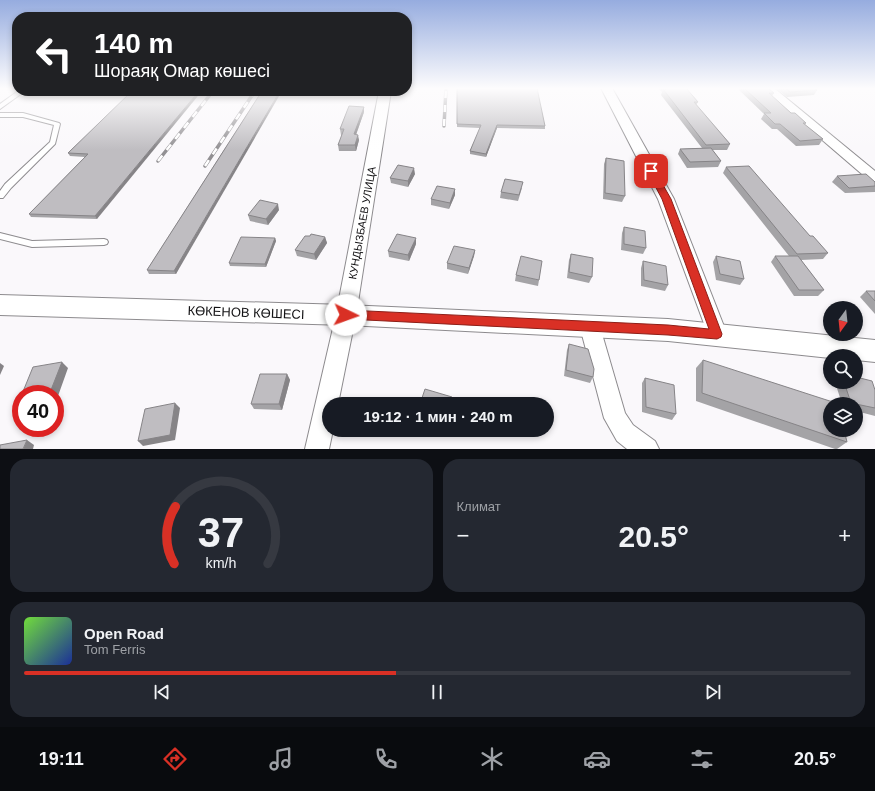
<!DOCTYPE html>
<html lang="ru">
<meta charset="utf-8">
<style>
body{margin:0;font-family:Helvetica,sans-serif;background:#242831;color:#f1f3f6;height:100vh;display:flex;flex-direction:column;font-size:15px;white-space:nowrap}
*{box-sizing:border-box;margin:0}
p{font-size:13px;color:#9ea1a6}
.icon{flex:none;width:22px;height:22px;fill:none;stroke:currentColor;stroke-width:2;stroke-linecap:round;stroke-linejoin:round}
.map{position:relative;height:449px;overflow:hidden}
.panel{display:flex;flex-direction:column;gap:10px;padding:10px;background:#0d0f14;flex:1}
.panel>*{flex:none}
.guide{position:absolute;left:12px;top:12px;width:400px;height:84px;border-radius:16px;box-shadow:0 2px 6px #0003;background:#202124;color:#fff;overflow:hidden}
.needle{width:26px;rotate:195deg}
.buttons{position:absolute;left:823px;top:301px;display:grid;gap:8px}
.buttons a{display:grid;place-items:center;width:40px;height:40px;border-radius:50%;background:#171b24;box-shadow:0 2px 6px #0003;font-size:20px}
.speed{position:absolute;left:12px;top:385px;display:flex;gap:8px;font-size:20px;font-weight:700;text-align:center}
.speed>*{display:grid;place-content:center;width:52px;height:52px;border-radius:50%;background:#171b24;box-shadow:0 2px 6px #0003;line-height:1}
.speed .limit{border:6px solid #d22;background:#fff;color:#111}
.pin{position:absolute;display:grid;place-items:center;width:34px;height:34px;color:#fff;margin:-17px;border-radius:8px;box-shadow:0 2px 6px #0006}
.me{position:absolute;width:44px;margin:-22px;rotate:93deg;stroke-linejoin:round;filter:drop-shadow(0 0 3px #0008)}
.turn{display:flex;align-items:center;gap:14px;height:84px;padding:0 16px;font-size:18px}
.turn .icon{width:52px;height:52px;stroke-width:2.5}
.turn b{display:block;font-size:28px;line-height:34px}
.big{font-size:30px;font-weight:700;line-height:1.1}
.panel .card{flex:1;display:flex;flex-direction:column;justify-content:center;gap:6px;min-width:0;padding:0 14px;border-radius:16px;background:#242831}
.panel .dial{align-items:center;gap:0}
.dial svg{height:104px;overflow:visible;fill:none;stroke:#363941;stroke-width:7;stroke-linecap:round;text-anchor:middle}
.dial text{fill:#f1f3f6;stroke:none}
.song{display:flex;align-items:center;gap:12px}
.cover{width:48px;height:48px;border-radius:6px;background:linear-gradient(135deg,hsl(100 70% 55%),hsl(230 70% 35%))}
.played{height:4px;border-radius:2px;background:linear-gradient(90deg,#d93025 45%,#363941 45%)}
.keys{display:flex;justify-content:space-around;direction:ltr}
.heat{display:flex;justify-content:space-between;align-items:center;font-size:22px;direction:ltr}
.panel .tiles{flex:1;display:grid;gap:10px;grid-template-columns:1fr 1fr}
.card:last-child{grid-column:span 2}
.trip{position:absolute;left:322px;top:397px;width:232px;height:40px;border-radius:20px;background:#171b24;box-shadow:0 2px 6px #0003;font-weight:700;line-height:40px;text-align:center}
.dock{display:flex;height:64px;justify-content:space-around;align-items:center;background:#090b0e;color:#9ea1a6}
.dock .icon{width:28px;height:28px}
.dock .on{color:#d93025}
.dock b{font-size:18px;color:#f1f3f6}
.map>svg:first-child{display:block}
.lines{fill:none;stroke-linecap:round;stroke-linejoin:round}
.service-casing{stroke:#8d8b8e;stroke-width:2}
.minor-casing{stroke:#8d8b8e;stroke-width:2}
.tertiary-casing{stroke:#8d8b8e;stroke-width:2}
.service{fill:#fff;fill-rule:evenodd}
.minor{fill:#fff;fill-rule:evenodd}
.tertiary{fill:#fff;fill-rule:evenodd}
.rail-casing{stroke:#929093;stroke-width:3.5}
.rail{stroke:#fff;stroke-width:2.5;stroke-dasharray:7;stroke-linecap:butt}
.wall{fill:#a4a3a6}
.shaded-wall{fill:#868487}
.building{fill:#bfbdc1;stroke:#868487}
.route{fill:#d93025;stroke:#8d1f18}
.labels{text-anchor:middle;stroke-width:3;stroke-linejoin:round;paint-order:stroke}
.street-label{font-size:11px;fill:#131214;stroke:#fff}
.near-street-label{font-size:13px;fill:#131214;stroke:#fff}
</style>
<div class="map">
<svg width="875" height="449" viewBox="0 0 875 449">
<rect width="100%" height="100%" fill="#faf8fb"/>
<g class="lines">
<g class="service-casing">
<g id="service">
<path d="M18,91H25L0,109V104Z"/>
<path d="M0,113H23L59,123L60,124L55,144L11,188L3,198H0V191L5,184L50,142L54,125L23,117H0Z"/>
<path d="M0,233L32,241L104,239L107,240L108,242L107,244L104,245L32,247L0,239Z"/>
</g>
</g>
<g class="minor-casing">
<g id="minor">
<path d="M601,88H612L674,199L727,334L724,340L717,343L710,340L658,199Z"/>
<path d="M763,88H774L875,171V182L870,181L764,90Z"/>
<path d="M379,91H391L356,315L338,404H329V430H333L329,449H305L336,315Z"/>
<path d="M590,319L597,321L600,327L625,413L633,425L655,441L659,449H627L617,441L604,418L580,327L583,321Z"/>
</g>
</g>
<g class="tertiary-casing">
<path id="tertiary" d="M0,295L346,305L668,319L875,340V362L856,360V356H830V358L668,341L346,325L0,315Z"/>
</g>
<use href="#service" class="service"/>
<use href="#minor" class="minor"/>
<use href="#tertiary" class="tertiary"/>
<g class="rail-casing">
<g id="rail">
<path d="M444,126L446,88"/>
<path d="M158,161L213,91"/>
<path d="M205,166L255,91"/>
</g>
</g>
<use href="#rail" class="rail"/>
</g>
<g class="wall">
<path d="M457,88L545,126V129L497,128L486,157L470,154V151L480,128L457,127Z"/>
<path d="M658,88H686L698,102L696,105L730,144L727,150H712L721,161L718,167L687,168L678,154L680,149L702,148L661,95L662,92Z"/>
<path d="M737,88H768L774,93L772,96L791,113L806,123L805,125L823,139L819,145L796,146L777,129H772L761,119L764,114Z"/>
<path d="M776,88H814L817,90L814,95L787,97Z"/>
<path d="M132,91L97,219L31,217L29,214L85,157L70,156L68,153Z"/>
<path d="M262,91L176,274H149L147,270Z"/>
<path d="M364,112L356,135L359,140L356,151H339L338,145L342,135H341L340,129Z"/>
<path d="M606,158L625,196L622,202L603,199L604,164Z"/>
<path d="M726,167L810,236L828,253L823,259L801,260L824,290L818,296H794L771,262L775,256H789L723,173Z"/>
<path d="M415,174L408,187L391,183L390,178Z"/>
<path d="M837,176L875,182V192L845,193L832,182Z"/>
<path d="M522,188L518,201L500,198L501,192Z"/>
<path d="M455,195L449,209L431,205V199Z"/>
<path d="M279,210L268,225L250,221L248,215Z"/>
<path d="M624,227L646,248L643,254L621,250L622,233Z"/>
<path d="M325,237L327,243L316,260L297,256L295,250Z"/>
<path d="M275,238L276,241L266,267L230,266L229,263Z"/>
<path d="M416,244L409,261L389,257L388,251Z"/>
<path d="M475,250L474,256L468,274L447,269V263Z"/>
<path d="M571,254L592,277L589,283L567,278L569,260Z"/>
<path d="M716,256L744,279L740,285L716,280L713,262Z"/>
<path d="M643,261L668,285L665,291L641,286V268Z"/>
<path d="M516,275L539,280L538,286L515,281Z"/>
<path d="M866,291H875V314L860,297Z"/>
<path d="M569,344L593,377L590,383L564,376L567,350Z"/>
<path d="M703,360L847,442L837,449H835L696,401V368Z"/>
<path d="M287,374L290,380L282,410L254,409L251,404Z"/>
<path d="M645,378L676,414L672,420L642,412V383Z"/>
<path d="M835,382H856L875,390V416L856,411V404H842Z"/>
<path d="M434,430H444L443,433Z"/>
</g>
<g class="shaded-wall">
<path d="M199,91H202L97,219L95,216Z"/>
<path d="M280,91H282L176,274L174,271Z"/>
<path d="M364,107V112L354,140V134Z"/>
<path d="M497,125V128L486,157V154Z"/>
<path d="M358,135L359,140L356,151L355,145Z"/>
<path d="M414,168L415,174L408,187V181Z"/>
<path d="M455,189V195L449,209L450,203Z"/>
<path d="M278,204L279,210L268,225L266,219Z"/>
<path d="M325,237L327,243L316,260L314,254Z"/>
<path d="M275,238L276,241L266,267L265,264Z"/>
<path d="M416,238V244L409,261L408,255Z"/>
<path d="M475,250L474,256L468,274L469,268Z"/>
<path d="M62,362L68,368L58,396H55V394H31Z"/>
<path d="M0,363L4,366L0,375Z"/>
<path d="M287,374L290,380L282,410L279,404Z"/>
<path d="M175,403L180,408L175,440L143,446L138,441Z"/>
<path d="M27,440L34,445L33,449H23Z"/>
</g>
<g class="building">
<path d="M457,88H537L545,126L497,125L486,154L470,151L481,125L457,124Z"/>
<path d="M664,88H686L698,102H694L730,144L706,145L663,89H666Z"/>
<path d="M744,88H768L774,93H769L791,113H795L806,123H803L823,139L800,141L780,124H775L764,113H771Z"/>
<path d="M785,88H814L817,90L790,92Z"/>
<path d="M132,91H199L95,216L29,214L88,154L68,153Z"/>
<path d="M262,91H280L174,271L147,270Z"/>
<path d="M349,106L364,107L354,134L358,135L355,145H338L344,129H340Z"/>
<path d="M711,148L721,161L690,162L680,149Z"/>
<path d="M606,158L624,161L625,196L605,193Z"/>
<path d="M398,165L414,168L408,181L390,178Z"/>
<path d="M749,166L810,236H813L828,253L797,254L726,167Z"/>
<path d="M866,174L875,182V186L849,188L837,176Z"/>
<path d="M505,179L523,182L519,195L501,192Z"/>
<path d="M437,186L455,189L450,203L431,199Z"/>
<path d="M260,200L278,204L266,219L248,215Z"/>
<path d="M624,227L645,231L646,248L624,244Z"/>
<path d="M311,234L325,237L314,254L295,250L305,236H310Z"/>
<path d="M397,234L416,238L408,255L388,251Z"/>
<path d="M241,237L275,238L265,264L229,263Z"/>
<path d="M454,246L475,250L469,268L447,263Z"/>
<path d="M571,254L593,258L592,277L569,272Z"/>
<path d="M521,256L542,261L539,280L516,275Z"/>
<path d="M716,256L740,261L744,279L720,274Z"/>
<path d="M775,256H798L824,290H799Z"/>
<path d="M643,261L666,266L668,285L644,280Z"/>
<path d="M866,291H875V301Z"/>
<path d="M569,344L588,349L594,369L593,377L566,370Z"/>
<path d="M703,360L839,404H830V430H844L847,442L702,393Z"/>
<path d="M62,362L51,390L31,394H22L33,367Z"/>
<path d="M260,374H287L279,404H251Z"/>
<path d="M856,377L872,381L875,390V408L851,403L844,382H856Z"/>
<path d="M645,378L674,385L676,414L646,407Z"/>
<path d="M425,389L452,397L450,404H420Z"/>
<path d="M175,403L170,435L138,441L145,409Z"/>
<path d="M27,440L23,449H0V445Z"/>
</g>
<linearGradient id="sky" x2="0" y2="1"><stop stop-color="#96acdf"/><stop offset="0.59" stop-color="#fdfcfd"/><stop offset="1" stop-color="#fdfcfd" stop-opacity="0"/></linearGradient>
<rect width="875" height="150" fill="url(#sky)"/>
<path class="route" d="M649,169H654L671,199L722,334L721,337L717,339L668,335L346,319L343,318L341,315L343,312L346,310L668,325L709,329L662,199L647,171Z"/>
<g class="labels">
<g class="street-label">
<text transform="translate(362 223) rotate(-80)" y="4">КУНДЫЗБАЕВ УЛИЦА</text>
</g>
<g class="near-street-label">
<text transform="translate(246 312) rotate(2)" y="5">КӨКЕНОВ КӨШЕСІ</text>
</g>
</g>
</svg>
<div class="buttons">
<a><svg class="needle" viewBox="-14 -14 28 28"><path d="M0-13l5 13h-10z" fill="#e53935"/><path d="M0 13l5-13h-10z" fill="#9ea1a6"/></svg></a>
<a><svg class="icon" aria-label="search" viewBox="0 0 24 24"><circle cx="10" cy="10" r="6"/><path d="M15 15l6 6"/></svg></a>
<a><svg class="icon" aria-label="layers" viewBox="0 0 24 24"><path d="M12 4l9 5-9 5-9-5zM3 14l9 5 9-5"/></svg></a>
</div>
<div class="speed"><div class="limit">40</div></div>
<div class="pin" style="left:651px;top:171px;background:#d93025"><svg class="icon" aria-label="arrive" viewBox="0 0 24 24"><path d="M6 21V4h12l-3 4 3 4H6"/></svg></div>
<svg class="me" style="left:346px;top:315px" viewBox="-20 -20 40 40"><circle r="19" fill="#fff"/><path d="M0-13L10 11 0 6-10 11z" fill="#d93025"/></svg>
<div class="trip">19:12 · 1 мин · 240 m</div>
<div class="guide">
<div class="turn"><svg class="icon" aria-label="left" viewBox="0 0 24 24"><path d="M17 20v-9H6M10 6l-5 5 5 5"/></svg><div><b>140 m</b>Шораяқ Омар көшесі</div></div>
</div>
</div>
<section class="panel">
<div class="tiles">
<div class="card dial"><svg viewBox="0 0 100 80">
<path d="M14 69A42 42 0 1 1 86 69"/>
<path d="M14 69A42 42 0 0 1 15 25" stroke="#d93025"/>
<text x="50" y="56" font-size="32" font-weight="700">37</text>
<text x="50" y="72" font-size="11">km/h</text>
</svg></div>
<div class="card"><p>Климат</p>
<div class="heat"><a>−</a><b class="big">20.5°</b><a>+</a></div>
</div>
<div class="card">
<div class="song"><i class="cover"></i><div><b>Open Road</b><p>Tom Ferris</p></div></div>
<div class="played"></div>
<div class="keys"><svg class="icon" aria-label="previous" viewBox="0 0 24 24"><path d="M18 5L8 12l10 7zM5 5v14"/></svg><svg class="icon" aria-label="pause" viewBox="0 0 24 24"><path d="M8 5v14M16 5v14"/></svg><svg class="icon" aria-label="next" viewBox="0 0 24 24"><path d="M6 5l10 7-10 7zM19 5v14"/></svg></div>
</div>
</div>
</section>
<nav class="dock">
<b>19:11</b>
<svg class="icon on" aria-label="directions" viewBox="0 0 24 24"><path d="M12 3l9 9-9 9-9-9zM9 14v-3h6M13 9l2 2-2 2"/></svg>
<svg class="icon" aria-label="music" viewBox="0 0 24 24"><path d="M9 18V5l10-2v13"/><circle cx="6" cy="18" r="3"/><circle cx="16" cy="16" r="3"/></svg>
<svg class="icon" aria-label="phone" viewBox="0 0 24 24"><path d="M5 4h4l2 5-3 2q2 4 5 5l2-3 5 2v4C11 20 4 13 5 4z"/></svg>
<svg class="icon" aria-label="climate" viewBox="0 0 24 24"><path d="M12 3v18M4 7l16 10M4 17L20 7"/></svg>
<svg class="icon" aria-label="car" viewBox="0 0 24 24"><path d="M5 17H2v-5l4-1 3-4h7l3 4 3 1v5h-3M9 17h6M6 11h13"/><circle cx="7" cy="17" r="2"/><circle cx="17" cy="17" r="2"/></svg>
<svg class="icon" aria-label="filters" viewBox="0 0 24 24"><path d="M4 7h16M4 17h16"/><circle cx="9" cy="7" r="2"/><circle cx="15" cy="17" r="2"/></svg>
<b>20.5°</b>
</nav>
